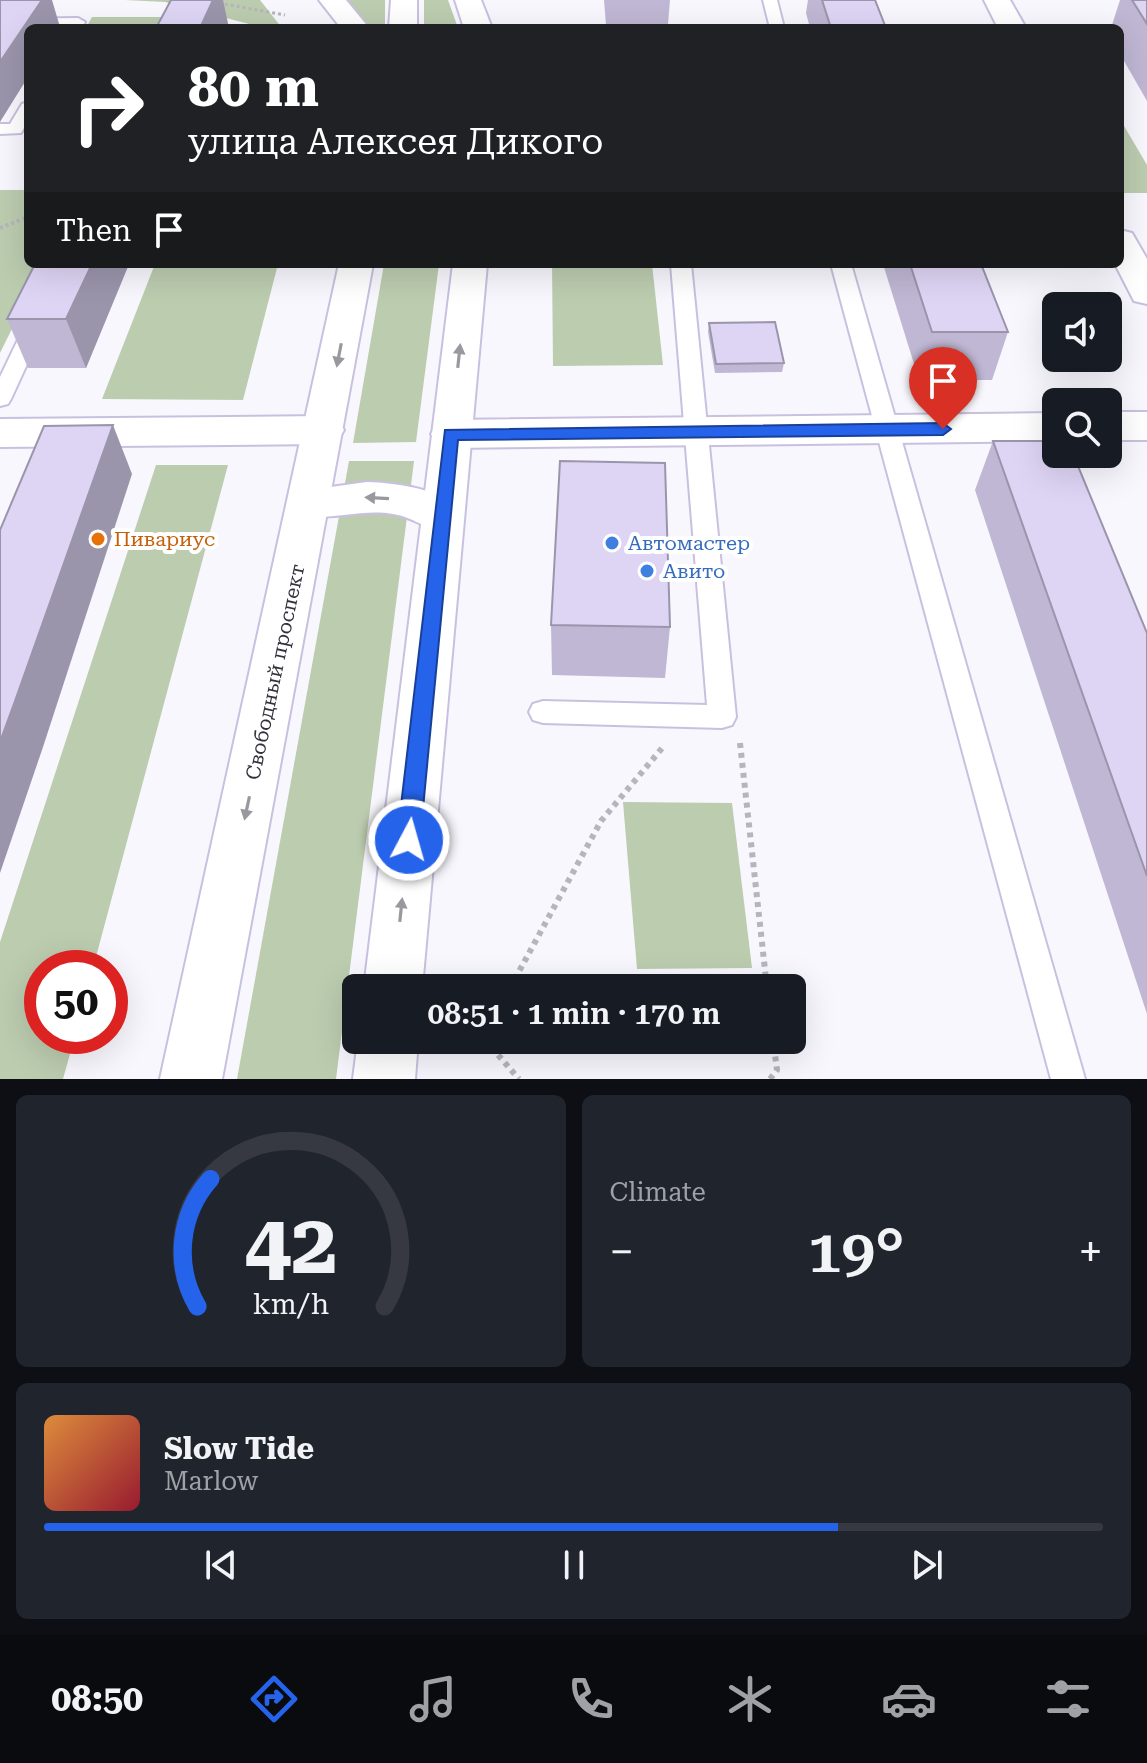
<!DOCTYPE html>
<meta charset="utf-8">
<style>
body{margin:0;font-family:"Roboto Serif",serif;background:#20242c;color:#f1f3f6;height:100vh;display:flex;flex-direction:column;font-size:30px;white-space:nowrap}
*{box-sizing:border-box;margin:0}
p{font-size:26px;color:#9ea1a6}
.icon{flex:none;width:44px;height:44px;fill:none;stroke:currentColor;stroke-width:2;stroke-linecap:round;stroke-linejoin:round}
.map{position:relative;height:1079px;overflow:hidden}
.drawer{display:flex;flex-direction:column;gap:16px;padding:16px;background:#0d0f14;flex:1}
.drawer>*{flex:none}
.guide{position:absolute;left:24px;top:24px;width:1100px;height:244px;border-radius:12px;box-shadow:0 8px 32px #0002;background:#202124;color:#fff;overflow:hidden}
.controls{position:absolute;left:1042px;top:292px;display:grid;gap:16px}
.controls a{display:grid;place-items:center;width:80px;height:80px;border-radius:12px;background:#171b24;box-shadow:0 8px 32px #0002;font-size:40px}
.speed{position:absolute;left:24px;top:950px;display:flex;gap:16px;font-size:40px;font-weight:700;text-align:center}
.speed>*{display:grid;place-content:center;width:104px;height:104px;border-radius:50%;background:#171b24;box-shadow:0 8px 32px #0002;line-height:1}
.speed .limit{border:12px solid #d22;background:#fff;color:#111}
.pin{position:absolute;display:grid;place-items:center;width:68px;height:68px;color:#fff;margin:-82px -34px;border-radius:50% 50% 50% 0;rotate:-45deg;box-shadow:0 0 8px #0007}
.pin .icon{rotate:45deg}
.me{position:absolute;width:88px;margin:-44px;rotate:6deg;stroke-linejoin:round;filter:drop-shadow(0 0 6px #0008)}
.turn{display:flex;align-items:center;gap:28px;height:168px;padding:0 32px;font-size:36px}
.turn .icon{width:104px;height:104px;stroke-width:2.5}
.turn b{display:block;font-size:56px;line-height:68px}
.then{display:flex;align-items:center;height:76px;padding:0 32px;background:#0003;gap:16px;font-size:30px}
.big{font-size:60px;font-weight:600;line-height:1.1}
.drawer .widget{flex:1;display:flex;flex-direction:column;justify-content:center;gap:12px;min-width:0;padding:0 28px;border-radius:12px;background:#20242c}
.drawer .dial{align-items:center;gap:0}
.dial svg{height:208px;overflow:visible;fill:none;stroke:#363941;stroke-width:7;stroke-linecap:round;text-anchor:middle}
.dial text{fill:#f1f3f6;stroke:none}
.song{display:flex;align-items:center;gap:24px}
.cover{width:96px;height:96px;border-radius:12px;background:linear-gradient(135deg,hsl(30 70% 55%),hsl(350 70% 35%))}
.played{height:8px;border-radius:4px;background:linear-gradient(90deg,#2563eb 75%,#363941 75%)}
.keys{display:flex;justify-content:space-around;direction:ltr}
.heat{display:flex;justify-content:space-between;align-items:center;font-size:44px;direction:ltr}
.drawer .tiles{flex:1;display:grid;gap:16px;grid-template-columns:1fr 1fr}
.widget:last-child{grid-column:span 2}
.trip{position:absolute;left:342px;top:974px;width:464px;height:80px;border-radius:12px;background:#171b24;box-shadow:0 8px 32px #0002;font-weight:600;line-height:80px;text-align:center}
.dock{display:flex;height:128px;justify-content:space-around;align-items:center;background:#090b0e;color:#9ea1a6}
.dock .icon{width:56px;height:56px}
.dock .on{color:#2563eb}
.dock b{font-size:36px;color:#f1f3f6}
.map>svg:first-child{display:block}
.green{fill:#bcccaf}
.lines{fill:none;stroke-linecap:round;stroke-linejoin:round}
.service-casing{stroke:#c9c0e0;stroke-width:4}
.minor-casing{stroke:#c9c0e0;stroke-width:4}
.secondary-casing{stroke:#c9c0e0;stroke-width:4}
.path-far2{stroke:#b6b4bc;stroke-width:3;stroke-dasharray:3 3;stroke-linecap:butt}
.path-far1{stroke:#b6b4bc;stroke-width:4;stroke-dasharray:3 3;stroke-linecap:butt}
.path{stroke:#b6b4bc;stroke-width:6;stroke-dasharray:5 5;stroke-linecap:butt}
.service{fill:#fff;fill-rule:evenodd}
.minor{fill:#fff;fill-rule:evenodd}
.secondary{fill:#fff;fill-rule:evenodd}
.wall{fill:#bfb7d3}
.shaded-wall{fill:#9b95ac}
.building{fill:#ded5f5;stroke:#9b95ac;stroke-width:2}
.oneway{fill:#9a989e}
.route{fill:#2563eb;stroke:#184099;stroke-width:2}
.food-dot{fill:#e8710a;stroke:#fff;stroke-width:3}
.shop-dot{fill:#3f7fe0;stroke:#fff;stroke-width:3}
.labels{text-anchor:middle;stroke-width:8;stroke-linejoin:round;paint-order:stroke}
.food-label{font-size:20px;fill:#c56008;stroke:#fff;text-anchor:start}
.shop-label{font-size:20px;fill:#366cbe;stroke:#fff;text-anchor:start}
.street-label{font-size:20px;fill:#34313d;stroke:#fff}
</style>
<div class="map">
<svg width="1147" height="1079" viewBox="0 0 1147 1079">
<rect width="100%" height="100%" fill="#f8f7fd"/>
<g class="green">
<path d="M125,0H260L282,28H248L249,24L165,2Z"/>
<path d="M345,0H385V28H368Z"/>
<path d="M424,0H448L458,28H424Z"/>
<path d="M92,17H169L164,28H86Z"/>
<path d="M1120,119L1147,165V193H1120Z"/>
<path d="M0,190H28V264H44L0,353Z"/>
<path d="M155,264H278L243,400L102,399Z"/>
<path d="M384,264H439L416,442L353,443Z"/>
<path d="M552,264H652L663,365L553,366Z"/>
<path d="M349,461H414L336,1079H237Z"/>
<path d="M156,465H228L93,968H42V1036H75L63,1079H0V942Z"/>
<path d="M623,802L732,803L752,968L637,969Z"/>
</g>
<g class="lines">
<g class="service-casing">
<g id="service">
<path d="M763,0H777L784,28H770Z"/>
<path d="M78,18L85,22L82,28L0,27V19Z"/>
<path d="M28,102V121L21,133L0,134V124H10L22,104Z"/>
<path d="M671,264H691L736,717L732,725L722,728L543,723L533,720L529,712L533,704L543,701L707,705Z"/>
<path d="M831,264H851L1085,1079H1051Z"/>
<path d="M35,319L45,325L11,399L8,404L0,406V377L25,325Z"/>
</g>
</g>
<g class="minor-casing">
<g id="minor">
<path d="M984,0H1010L1026,28H998Z"/>
<path d="M1120,230L1132,233L1147,259V304L1134,301L1115,264H1120Z"/>
<rect x="1108" y="412" width="39" height="28"/>
<path d="M1056,413V441L451,448L437,444L431,434L437,424L451,420Z"/>
<path d="M324,416L338,420L344,430L338,440L324,444L0,447V419Z"/>
<path d="M367,482C396,483 448,489 464,516L457,527C429,536 419,518 393,514C359,508 326,523 294,514L288,503L294,492Z"/>
</g>
</g>
<g class="secondary-casing">
<g id="secondary">
<path d="M319,0H346L369,28H341Z"/>
<path d="M391,0H417V28H389Z"/>
<path d="M455,0H481L492,28H464Z"/>
<path d="M339,264H373L222,1079H160Z"/>
<path d="M453,264H487L422,988H364Z"/>
<path d="M358,1040H418L415,1079H353Z"/>
</g>
</g>
<path class="path-far2" d="M219,3L285,15"/>
<path class="path-far1" d="M0,228L28,217"/>
<g class="path">
<path d="M740,743L767,988"/>
<path d="M510,988L601,821L663,747"/>
<path d="M485,1040L519,1079"/>
<path d="M770,1079L777,1070L773,1040"/>
</g>
<use href="#service" class="service"/>
<use href="#minor" class="minor"/>
<use href="#secondary" class="secondary"/>
</g>
<g class="wall">
<path d="M604,0H670L668,24L606,25Z"/>
<path d="M808,0H875L886,28H810L806,13Z"/>
<path d="M1120,0H1147V101L1120,54V28H1111Z"/>
<path d="M35,264H129L86,368H28L7,319Z"/>
<path d="M883,264H981L1008,332L992,380H919Z"/>
<path d="M709,323L784,363L782,372L715,373L708,332Z"/>
<path d="M993,441L1147,633V1014L975,490Z"/>
<path d="M551,625L670,627L665,678L552,675Z"/>
</g>
<g class="shaded-wall">
<path d="M42,0H52L60,27L59,28H28V77L0,122V62Z"/>
<path d="M213,0H223L229,28H200Z"/>
<path d="M92,264H129L86,368L66,319Z"/>
<path d="M113,425L132,474L43,747L0,873V742Z"/>
</g>
<g class="building">
<path d="M0,0H42L0,62Z"/>
<path d="M171,0H213L200,28H156Z"/>
<path d="M822,0H875L886,28H831Z"/>
<path d="M1132,0H1147V24Z"/>
<path d="M35,264H92L66,319H7Z"/>
<path d="M910,264H981L1008,332H932Z"/>
<path d="M775,322L784,363L716,364L709,323Z"/>
<path d="M113,425L15,701L0,742V530L44,426Z"/>
<path d="M993,441H1056V454H1073L1147,633V876Z"/>
<path d="M560,461L665,463L670,627L551,625Z"/>
</g>
<defs><path id="oneway-solid" d="M-6-.8H1V-3.2L6.5 0L1 3.2V.8H-6Z" transform="scale(2)"/></defs>
<g class="oneway">
<use href="#oneway-solid" transform="translate(339 355) rotate(101)"/>
<use href="#oneway-solid" transform="translate(459 356) rotate(-84)"/>
<use href="#oneway-solid" transform="translate(377 498) rotate(-177)"/>
<use href="#oneway-solid" transform="translate(247 808) rotate(102)"/>
<use href="#oneway-solid" transform="translate(401 910) rotate(-84)"/>
</g>
<path class="route" d="M943,423L951,429L943,435L458,440L420,840L416,848L409,851L401,848L397,840L445,430Z"/>
<circle class="food-dot" cx="98" cy="539" r="8"/>
<g class="shop-dot">
<circle cx="612" cy="543" r="8"/>
<circle cx="647" cy="571" r="8"/>
</g>
<g class="labels">
<g class="food-label">
<text x="114" y="546">Пивариус</text>
</g>
<g class="shop-label">
<text x="628" y="550">Автомастер</text>
<text x="663" y="578">Авито</text>
</g>
<g class="street-label">
<text transform="translate(275 672) rotate(-78)" y="7">Свободный проспект</text>
</g>
</g>
</svg>
<div class="controls">
<a><svg class="icon" aria-label="sound" viewBox="0 0 24 24"><path d="M4 9h4l5-4v14l-5-4H4zM17 9q2 3 0 6"/></svg></a>
<a><svg class="icon" aria-label="search" viewBox="0 0 24 24"><circle cx="10" cy="10" r="6"/><path d="M15 15l6 6"/></svg></a>
</div>
<div class="speed"><div class="limit">50</div></div>
<div class="pin" style="left:943px;top:429px;background:#d93025"><svg class="icon" aria-label="arrive" viewBox="0 0 24 24"><path d="M6 21V4h12l-3 4 3 4H6"/></svg></div>
<svg class="me" style="left:409px;top:840px" viewBox="-20 -20 40 40"><circle r="17" fill="#2563eb" stroke="#fff" stroke-width="3"/><path d="M0-11L8 9 0 5-8 9z" fill="#fff"/></svg>
<div class="trip">08:51 · 1 min · 170 m</div>
<div class="guide">
<div class="turn"><svg class="icon" aria-label="right" viewBox="0 0 24 24"><path d="M7 20v-9h11M14 6l5 5-5 5"/></svg><div><b>80 m</b>улица Алексея Дикого</div></div>
<div class="then">Then<svg class="icon" aria-label="arrive" viewBox="0 0 24 24"><path d="M6 21V4h12l-3 4 3 4H6"/></svg></div>
</div>
</div>
<section class="drawer">
<div class="tiles">
<div class="widget dial"><svg viewBox="0 0 100 80">
<path d="M14 69A42 42 0 1 1 86 69"/>
<path d="M14 69A42 42 0 0 1 19 20" stroke="#2563eb"/>
<text x="50" y="56" font-size="32" font-weight="700">42</text>
<text x="50" y="72" font-size="11">km/h</text>
</svg></div>
<div class="widget"><p>Climate</p>
<div class="heat"><a>−</a><b class="big">19°</b><a>+</a></div>
</div>
<div class="widget">
<div class="song"><i class="cover"></i><div><b>Slow Tide</b><p>Marlow</p></div></div>
<div class="played"></div>
<div class="keys"><svg class="icon" aria-label="previous" viewBox="0 0 24 24"><path d="M18 5L8 12l10 7zM5 5v14"/></svg><svg class="icon" aria-label="pause" viewBox="0 0 24 24"><path d="M8 5v14M16 5v14"/></svg><svg class="icon" aria-label="next" viewBox="0 0 24 24"><path d="M6 5l10 7-10 7zM19 5v14"/></svg></div>
</div>
</div>
</section>
<nav class="dock">
<b>08:50</b>
<svg class="icon on" aria-label="directions" viewBox="0 0 24 24"><path d="M12 3l9 9-9 9-9-9zM9 14v-3h6M13 9l2 2-2 2"/></svg>
<svg class="icon" aria-label="music" viewBox="0 0 24 24"><path d="M9 18V5l10-2v13"/><circle cx="6" cy="18" r="3"/><circle cx="16" cy="16" r="3"/></svg>
<svg class="icon" aria-label="phone" viewBox="0 0 24 24"><path d="M5 4h4l2 5-3 2q2 4 5 5l2-3 5 2v4C11 20 4 13 5 4z"/></svg>
<svg class="icon" aria-label="climate" viewBox="0 0 24 24"><path d="M12 3v18M4 7l16 10M4 17L20 7"/></svg>
<svg class="icon" aria-label="car" viewBox="0 0 24 24"><path d="M5 17H2v-5l4-1 3-4h7l3 4 3 1v5h-3M9 17h6M6 11h13"/><circle cx="7" cy="17" r="2"/><circle cx="17" cy="17" r="2"/></svg>
<svg class="icon" aria-label="filters" viewBox="0 0 24 24"><path d="M4 7h16M4 17h16"/><circle cx="9" cy="7" r="2"/><circle cx="15" cy="17" r="2"/></svg>
</nav>
